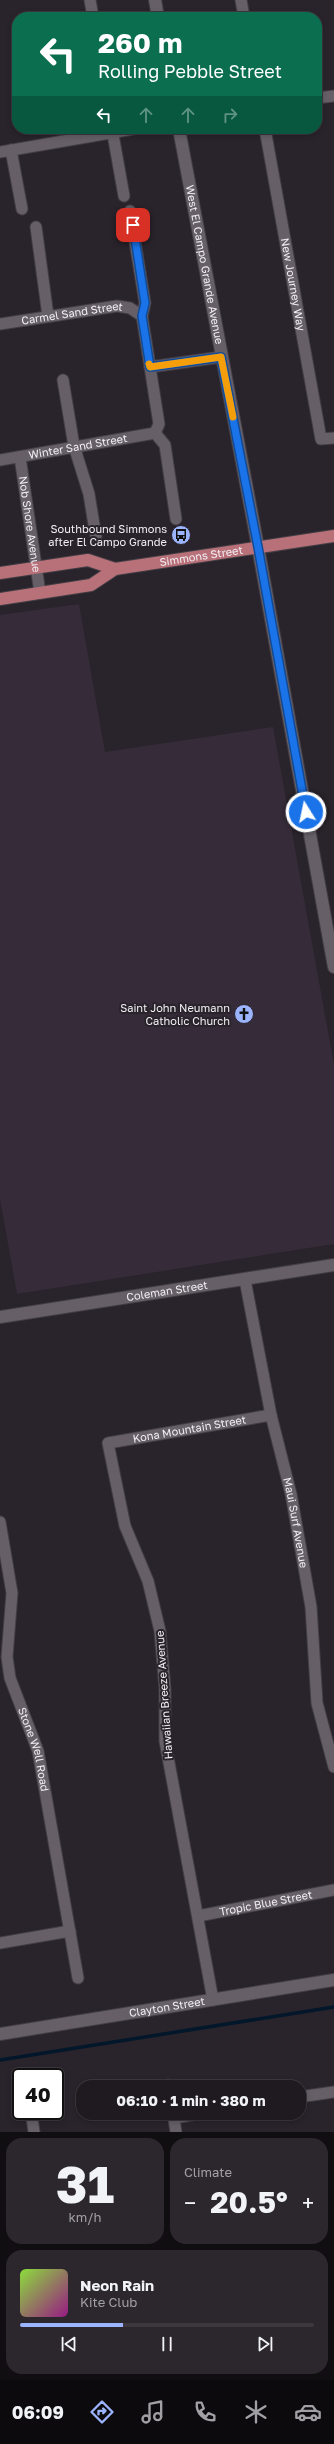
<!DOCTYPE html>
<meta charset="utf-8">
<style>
body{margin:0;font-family:"Golos Text",sans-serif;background:#2c272d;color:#f1f3f6;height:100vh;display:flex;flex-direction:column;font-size:15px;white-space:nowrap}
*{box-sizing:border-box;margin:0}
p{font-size:13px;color:#a1a1a5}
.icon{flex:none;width:22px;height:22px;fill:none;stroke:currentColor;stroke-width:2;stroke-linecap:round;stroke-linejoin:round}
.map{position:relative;height:2132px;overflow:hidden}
.sheet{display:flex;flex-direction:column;gap:6px;padding:6px;background:#110e12;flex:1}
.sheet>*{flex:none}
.top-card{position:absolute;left:12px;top:12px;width:310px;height:122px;border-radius:16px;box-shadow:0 2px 6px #0003,0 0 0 1px #3c383e;background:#0b6e4f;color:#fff;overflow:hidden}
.speed{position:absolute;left:12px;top:2068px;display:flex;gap:8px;font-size:20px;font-weight:700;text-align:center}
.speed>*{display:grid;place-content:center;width:52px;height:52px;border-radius:50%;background:#1f1a20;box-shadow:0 2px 6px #0003,0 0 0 1px #3c383e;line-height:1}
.speed .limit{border:2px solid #111;border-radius:6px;background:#fff;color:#111}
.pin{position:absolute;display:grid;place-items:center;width:34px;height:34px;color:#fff;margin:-17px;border-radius:8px;box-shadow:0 2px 6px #0006}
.me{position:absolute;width:44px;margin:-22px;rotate:350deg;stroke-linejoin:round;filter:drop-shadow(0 0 3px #0008)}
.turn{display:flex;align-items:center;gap:14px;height:84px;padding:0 20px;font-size:18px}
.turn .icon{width:52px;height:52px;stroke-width:2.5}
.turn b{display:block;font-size:28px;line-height:34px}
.lanes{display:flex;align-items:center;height:38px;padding:0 20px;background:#0003;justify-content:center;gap:20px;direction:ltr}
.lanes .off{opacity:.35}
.big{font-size:30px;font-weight:700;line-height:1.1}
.sheet .card{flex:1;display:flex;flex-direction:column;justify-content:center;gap:6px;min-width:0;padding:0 14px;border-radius:16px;background:#2c272d}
.sheet .dial{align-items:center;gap:0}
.dial b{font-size:52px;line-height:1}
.song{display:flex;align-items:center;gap:12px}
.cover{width:48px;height:48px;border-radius:6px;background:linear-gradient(135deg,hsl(90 70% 55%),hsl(310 70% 35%))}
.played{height:4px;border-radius:2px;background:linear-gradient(90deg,#9cb4fd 35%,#3c383e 35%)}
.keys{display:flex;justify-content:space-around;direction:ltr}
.heat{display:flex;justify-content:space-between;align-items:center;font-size:22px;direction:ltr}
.sheet .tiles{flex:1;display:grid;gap:6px;grid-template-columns:1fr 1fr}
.card:last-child{grid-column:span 2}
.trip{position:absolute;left:76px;top:2080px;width:230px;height:40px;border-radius:16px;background:#1f1a20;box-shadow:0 2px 6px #0003,0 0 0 1px #3c383e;font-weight:700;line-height:40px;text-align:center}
.menu{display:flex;height:64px;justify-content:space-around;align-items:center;background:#0c0a0d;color:#a1a1a5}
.menu .icon{width:28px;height:28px}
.menu .on{color:#9cb4fd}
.menu b{font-size:18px;color:#f1f3f6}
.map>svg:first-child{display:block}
.built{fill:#362c39}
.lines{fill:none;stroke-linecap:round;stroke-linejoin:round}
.stream{stroke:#03172b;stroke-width:3.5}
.street-casing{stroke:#433e44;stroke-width:13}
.secondary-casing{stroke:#433e44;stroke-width:14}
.primary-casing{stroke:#433e44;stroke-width:14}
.street{stroke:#665f68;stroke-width:11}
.secondary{stroke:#665f68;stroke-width:12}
.primary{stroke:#b87079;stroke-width:12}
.route-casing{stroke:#114b97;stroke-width:10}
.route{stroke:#1a73e8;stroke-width:7}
.slow{stroke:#f59e0b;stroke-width:7}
.labels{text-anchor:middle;stroke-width:4;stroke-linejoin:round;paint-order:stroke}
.street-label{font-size:11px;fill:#f2eef3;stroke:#29232b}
.poi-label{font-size:11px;fill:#f2eef3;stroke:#29232b;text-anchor:end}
</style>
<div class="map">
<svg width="334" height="2132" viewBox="0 0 334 2132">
<rect width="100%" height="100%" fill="#29232b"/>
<path class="built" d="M79,604L105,752L273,727L334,1065V1244L17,1294L0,1199V615Z"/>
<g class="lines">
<path class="stream" d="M0,2060L334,2007"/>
<g class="street-casing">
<g id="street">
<path d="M90,0L93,17"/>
<path d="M241,0L244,17"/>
<path d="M317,98L334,96"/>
<path d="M112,129L124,196"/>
<path id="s1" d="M265,129L321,439L334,438"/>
<path d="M11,150L22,209"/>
<path d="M0,152L133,129"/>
<path d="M130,211L145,303L142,316L159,424L155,433"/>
<path d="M36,227L48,316"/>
<path id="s2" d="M0,324L117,306L130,308L142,316"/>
<path d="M150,367L221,357"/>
<path d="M63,380L74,446L89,494L96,537"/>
<path d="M155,433L165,445L176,519"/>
<path id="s3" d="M20,457L40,593"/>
<path id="s4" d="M0,460L155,433"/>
<path id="s5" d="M245,1280L271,1415L291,1494L311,1607L317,1703L334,1767"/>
<path id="s6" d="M0,1522L12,1593L7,1657L10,1678L38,1751L78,1978"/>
<path id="s7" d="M198,1916L334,1890"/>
<path d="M0,1943L70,1931"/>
<path id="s8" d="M213,2000L165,1741V1689L160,1631L148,1581L125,1526L108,1443L271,1415"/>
<path d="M168,2085L169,2087"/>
<path d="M299,2097L334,2092"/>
<path d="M31,2111L34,2132"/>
<path d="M173,2113L176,2132"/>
<path d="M174,2118L203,2113"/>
</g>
</g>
<g class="secondary-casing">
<g id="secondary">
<path d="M155,0L158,17"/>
<path id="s9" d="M179,129L258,547L334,967"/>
<path id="s10" d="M0,1317L334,1265"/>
<path id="s11" d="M0,2034L334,1980"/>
</g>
</g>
<g class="primary-casing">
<g id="primary">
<path d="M0,573L88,560L115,569"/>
<path id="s12" d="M0,599L91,585L115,569L334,536"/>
</g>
</g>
<use href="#street" class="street"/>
<use href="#secondary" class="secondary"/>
<use href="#primary" class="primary"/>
</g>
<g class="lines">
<g class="route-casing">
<path id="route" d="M133,225L145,303L142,316L150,367L221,357L258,547L306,812"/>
</g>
<use href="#route" class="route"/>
<path class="slow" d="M149,364L150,367L221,357L233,417"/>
</g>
<defs>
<g id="bus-disc" transform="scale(1)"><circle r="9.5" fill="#9cb4fd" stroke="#29232b"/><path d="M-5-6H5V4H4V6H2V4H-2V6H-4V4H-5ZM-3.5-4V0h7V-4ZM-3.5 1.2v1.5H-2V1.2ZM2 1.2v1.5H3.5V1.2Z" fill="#111"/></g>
<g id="church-disc" transform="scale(1)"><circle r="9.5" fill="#9cb4fd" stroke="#29232b"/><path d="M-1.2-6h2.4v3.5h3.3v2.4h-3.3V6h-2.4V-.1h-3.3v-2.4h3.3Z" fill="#111"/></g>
</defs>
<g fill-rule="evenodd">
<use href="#bus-disc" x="181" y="535"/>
<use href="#church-disc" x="244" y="1014"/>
</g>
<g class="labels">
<g class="street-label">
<text dy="4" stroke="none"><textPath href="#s9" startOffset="138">West El Campo Grande Avenue</textPath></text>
<text dy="4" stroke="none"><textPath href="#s1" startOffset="158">New Journey Way</textPath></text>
<text dy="4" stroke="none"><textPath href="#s2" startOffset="73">Carmel Sand Street</textPath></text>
<text dy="4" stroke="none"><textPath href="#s4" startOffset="79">Winter Sand Street</textPath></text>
<text dy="4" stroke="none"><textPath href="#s3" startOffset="68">Nob Shore Avenue</textPath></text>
<text dy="4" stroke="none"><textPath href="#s12" startOffset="208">Simmons Street</textPath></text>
<text dy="4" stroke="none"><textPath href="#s10" startOffset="169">Coleman Street</textPath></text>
<text dy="4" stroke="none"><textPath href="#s8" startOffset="652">Kona Mountain Street</textPath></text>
<text dy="4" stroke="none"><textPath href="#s5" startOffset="248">Maui Surf Avenue</textPath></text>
<text transform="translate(164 1695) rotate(-94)" y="4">Hawaiian Breeze Avenue</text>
<text dy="4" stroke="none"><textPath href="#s6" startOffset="233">Stone Well Road</textPath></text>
<text dy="4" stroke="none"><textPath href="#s7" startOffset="69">Tropic Blue Street</textPath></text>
<text dy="4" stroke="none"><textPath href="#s11" startOffset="169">Clayton Street</textPath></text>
</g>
<g class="poi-label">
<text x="167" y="533">Southbound Simmons<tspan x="167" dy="13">after El Campo Grande</tspan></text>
<text x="230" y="1012">Saint John Neumann<tspan x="230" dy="13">Catholic Church</tspan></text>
</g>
</g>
</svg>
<div class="speed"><div class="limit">40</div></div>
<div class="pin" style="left:133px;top:225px;background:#d93025"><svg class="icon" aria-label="arrive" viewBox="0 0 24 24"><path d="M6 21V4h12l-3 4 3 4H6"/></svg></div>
<svg class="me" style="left:306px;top:812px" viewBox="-20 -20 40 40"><circle r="17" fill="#1a73e8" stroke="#fff" stroke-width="3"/><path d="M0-11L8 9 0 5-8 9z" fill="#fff"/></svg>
<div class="trip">06:10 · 1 min · 380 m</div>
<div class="top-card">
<div class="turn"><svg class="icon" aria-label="left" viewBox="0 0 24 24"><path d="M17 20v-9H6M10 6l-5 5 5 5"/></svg><div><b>260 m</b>Rolling Pebble Street</div></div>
<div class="lanes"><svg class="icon" aria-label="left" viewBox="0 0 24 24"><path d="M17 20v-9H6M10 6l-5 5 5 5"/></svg><svg class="icon off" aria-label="ahead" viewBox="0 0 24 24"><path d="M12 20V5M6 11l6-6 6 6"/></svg><svg class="icon off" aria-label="ahead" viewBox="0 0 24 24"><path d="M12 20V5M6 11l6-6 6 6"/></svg><svg class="icon off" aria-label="right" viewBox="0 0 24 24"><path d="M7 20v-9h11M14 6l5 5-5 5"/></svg></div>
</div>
</div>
<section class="sheet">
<div class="tiles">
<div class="card dial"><b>31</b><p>km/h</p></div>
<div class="card"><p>Climate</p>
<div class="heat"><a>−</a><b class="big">20.5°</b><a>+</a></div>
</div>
<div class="card">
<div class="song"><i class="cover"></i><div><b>Neon Rain</b><p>Kite Club</p></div></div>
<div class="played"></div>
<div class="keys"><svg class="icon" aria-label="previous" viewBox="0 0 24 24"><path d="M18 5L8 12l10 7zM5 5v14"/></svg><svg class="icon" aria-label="pause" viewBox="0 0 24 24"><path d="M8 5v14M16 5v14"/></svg><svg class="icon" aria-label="next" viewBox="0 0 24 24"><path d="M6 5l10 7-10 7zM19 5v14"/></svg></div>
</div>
</div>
</section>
<nav class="menu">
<b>06:09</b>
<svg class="icon on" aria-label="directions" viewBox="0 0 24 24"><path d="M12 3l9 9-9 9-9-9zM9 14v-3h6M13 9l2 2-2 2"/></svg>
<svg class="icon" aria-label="music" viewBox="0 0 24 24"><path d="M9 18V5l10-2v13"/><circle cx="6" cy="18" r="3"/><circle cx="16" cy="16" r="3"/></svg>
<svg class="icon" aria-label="phone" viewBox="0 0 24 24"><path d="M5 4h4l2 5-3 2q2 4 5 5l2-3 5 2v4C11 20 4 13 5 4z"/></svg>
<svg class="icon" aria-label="climate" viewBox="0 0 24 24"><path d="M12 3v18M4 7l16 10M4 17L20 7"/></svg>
<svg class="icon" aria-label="car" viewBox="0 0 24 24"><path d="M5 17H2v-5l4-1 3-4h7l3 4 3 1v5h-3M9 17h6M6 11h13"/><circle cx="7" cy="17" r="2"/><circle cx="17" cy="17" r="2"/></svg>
</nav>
